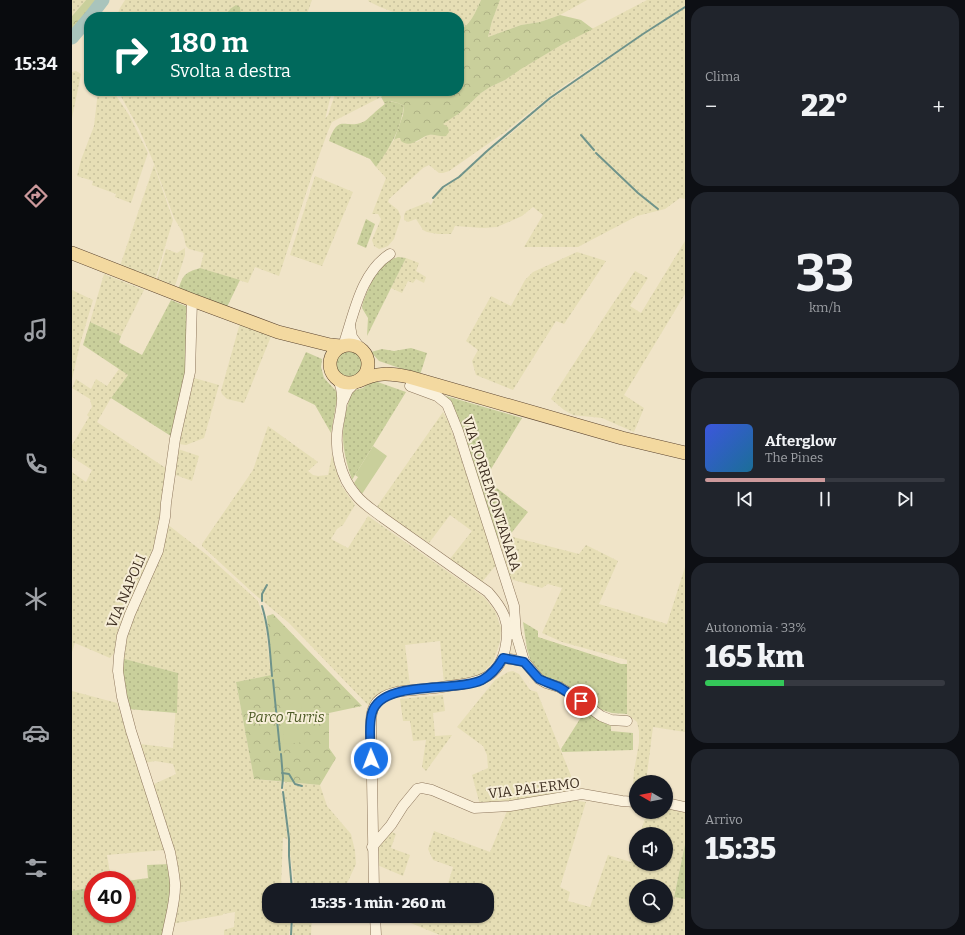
<!DOCTYPE html>
<html lang="it">
<meta charset="utf-8">
<style>
body{margin:0;font-family:Bitter,serif;background:#20242c;color:#f1f3f6;height:100vh;display:flex;flex-direction:column;font-size:15px;white-space:nowrap}
*{box-sizing:border-box;margin:0}
p{font-size:13px;color:#9ea1a6}
.icon{flex:none;width:22px;height:22px;fill:none;stroke:currentColor;stroke-width:2;stroke-linecap:round;stroke-linejoin:round}
.map{position:relative;flex:1;overflow:hidden}
.details{display:flex;flex-direction:column;gap:6px;padding:6px;background:#0d0f14;width:280px}
.details>*{flex:none}
.guide{position:absolute;left:12px;top:12px;width:380px;height:84px;border-radius:16px;box-shadow:0 1px 3px #0004;background:#00695c;color:#fff;overflow:hidden}
.needle{width:26px;rotate:279deg}
.controls{position:absolute;left:557px;top:775px;display:grid;gap:8px}
.controls a{display:grid;place-items:center;width:44px;height:44px;border-radius:50%;background:#171b24;box-shadow:0 1px 3px #0004;font-size:20px}
.speed{position:absolute;left:12px;top:871px;display:flex;gap:8px;font-size:20px;font-weight:700;text-align:center}
.speed>*{display:grid;place-content:center;width:52px;height:52px;border-radius:50%;background:#171b24;box-shadow:0 1px 3px #0004;line-height:1}
.speed .limit{border:6px solid #d22;background:#fff;color:#111}
.pin{position:absolute;display:grid;place-items:center;width:34px;height:34px;color:#fff;margin:-17px;border:2px solid #fff;border-radius:50%;box-shadow:0 1px 4px #0007}
.me{position:absolute;width:44px;margin:-22px;rotate:359deg;stroke-linejoin:round;filter:drop-shadow(0 0 3px #0008)}
.turn{display:flex;align-items:center;gap:14px;height:84px;padding:0 20px;font-size:18px}
.turn .icon{width:52px;height:52px;stroke-width:2.5}
.turn b{display:block;font-size:28px;line-height:34px}
.big{font-size:30px;font-weight:800;line-height:1.1}
.details .tile{flex:1;display:flex;flex-direction:column;justify-content:center;gap:6px;min-width:0;padding:0 14px;border-radius:16px;background:#20242c}
.details .dial{align-items:center;gap:0}
.dial b{font-size:52px;line-height:1}
.song{display:flex;align-items:center;gap:12px}
.cover{width:48px;height:48px;border-radius:6px;background:linear-gradient(135deg,hsl(230 70% 55%),hsl(200 70% 35%))}
.played{height:4px;border-radius:2px;background:linear-gradient(90deg,#cc999b 50%,#363941 50%)}
.keys{display:flex;justify-content:space-around;direction:ltr}
.heat{display:flex;justify-content:space-between;align-items:center;font-size:22px;direction:ltr}
.charge{height:6px;border-radius:3px;background:linear-gradient(90deg,#34c759 33%,#363941 0)}
.trip{position:absolute;left:190px;top:883px;width:232px;height:40px;border-radius:16px;background:#171b24;box-shadow:0 1px 3px #0004;font-weight:800;line-height:40px;text-align:center}
main{display:flex;flex:1;min-height:0}
.tab-bar{display:flex;flex-direction:column;width:72px;justify-content:space-around;align-items:center;background:#090b0e;color:#9ea1a6}
.tab-bar .icon{width:28px;height:28px}
.tab-bar .current{color:#cc999b}
.tab-bar b{font-size:18px;color:#f1f3f6}
.map>svg:first-child{display:block}
.farmland{fill:url(#farmland-dots);fill-rule:evenodd}
.grass{fill:url(#grass-dots)}
.forest{fill:url(#forest-crowns)}
.pitch{fill:#c9cf9b}
.lines{fill:none;stroke-linecap:round;stroke-linejoin:round}
.stream{stroke:#6f938a;stroke-width:2}
.river{stroke:#a9c4bc;stroke-width:13}
.minor-casing{stroke:#8d765c;stroke-width:11}
.major-casing{stroke:#5b4430;stroke-width:14}
.minor{stroke:#faf1dc;stroke-width:10}
.major{stroke:#f3d9a0;stroke-width:13}
.route-casing{stroke:#114b97;stroke-width:10}
.route{stroke:#1a73e8;stroke-width:7}
.labels{text-anchor:middle;stroke-width:4;stroke-linejoin:round;paint-order:stroke}
.street-label{font-size:14px;fill:#3d2e20;stroke:#f7eed8}
.park-label{font-size:14px;font-style:italic;fill:#4d5a26;stroke:#f7eed8}
</style>
<main>
<nav class="tab-bar">
<b>15:34</b>
<svg class="icon current" aria-label="directions" viewBox="0 0 24 24"><path d="M12 3l9 9-9 9-9-9zM9 14v-3h6M13 9l2 2-2 2"/></svg>
<svg class="icon" aria-label="music" viewBox="0 0 24 24"><path d="M9 18V5l10-2v13"/><circle cx="6" cy="18" r="3"/><circle cx="16" cy="16" r="3"/></svg>
<svg class="icon" aria-label="phone" viewBox="0 0 24 24"><path d="M5 4h4l2 5-3 2q2 4 5 5l2-3 5 2v4C11 20 4 13 5 4z"/></svg>
<svg class="icon" aria-label="climate" viewBox="0 0 24 24"><path d="M12 3v18M4 7l16 10M4 17L20 7"/></svg>
<svg class="icon" aria-label="car" viewBox="0 0 24 24"><path d="M5 17H2v-5l4-1 3-4h7l3 4 3 1v5h-3M9 17h6M6 11h13"/><circle cx="7" cy="17" r="2"/><circle cx="17" cy="17" r="2"/></svg>
<svg class="icon" aria-label="filters" viewBox="0 0 24 24"><path d="M4 7h16M4 17h16"/><circle cx="9" cy="7" r="2"/><circle cx="15" cy="17" r="2"/></svg>
</nav>
<div class="map">
<svg width="613" height="935" viewBox="0 0 613 935">
<defs>
<pattern id="farmland-dots" width="8" height="8" patternUnits="userSpaceOnUse"><rect width="8" height="8" fill="#e6deb5"/><path d="M2 2h.1M6 6h.1" fill="none" stroke="#c6bf9b" stroke-width="1.8" stroke-linecap="round"/></pattern>
<pattern id="grass-dots" width="8" height="8" patternUnits="userSpaceOnUse"><rect width="8" height="8" fill="#c9cf9b"/><path d="M2 2h.1M6 6h.1" fill="none" stroke="#aeb285" stroke-width="1.8" stroke-linecap="round"/></pattern>
<pattern id="forest-crowns" width="20" height="18" patternUnits="userSpaceOnUse"><rect width="20" height="18" fill="#c9cf9b"/><path d="M2 6a3 3 0 1 1 6 0M12 15a3 3 0 1 1 6 0" fill="none" stroke="#aeb285"/></pattern>
</defs>
<rect width="100%" height="100%" fill="#f0e4c8"/>
<g class="farmland">
<path d="M0,0H14L0,16Z"/>
<path d="M53,0H240L235,14L244,17H167L169,16L158,9L152,17H45V15L48,8Z"/>
<path d="M297,0H409L401,17L393,27L387,31V17H335L308,7L296,1Z"/>
<path d="M428,0H515L488,15L468,22L449,25L416,37L420,21Z"/>
<path d="M575,0H613V6L494,84L459,111L433,132L377,171L371,173H367L357,165L351,168L317,199L316,202L326,210L329,217L322,239L316,246L311,248L307,249L302,246L300,240L309,219L306,214H300L314,178L304,167L322,140L326,138L345,142L356,135H364L370,124L389,112L409,93L418,87L433,80L448,69L491,44Z"/>
<path d="M613,8V199L608,198L593,209L565,216L506,247H452L471,215L461,207L450,216L425,227L411,228L383,226L379,234H366L355,232L351,230L344,219L336,222L332,220V215L334,211L356,202L359,205L363,197L370,189L386,178L411,155L435,137L474,103L569,36Z"/>
<path d="M4,71L9,74L0,118V72Z"/>
<path d="M26,91H41L57,115L76,153L59,203L43,197L44,194L20,185L21,181L5,176L9,160L22,126Z"/>
<path d="M46,91H260L253,119L256,115L264,91H313L309,97L260,122L256,131L239,178L207,276L183,267L176,283L128,268L132,253L117,249L114,246L111,233L102,218L81,161L67,129Z"/>
<path d="M82,165L101,220L83,280L48,266Z"/>
<path d="M243,176L281,192L250,266L218,255Z"/>
<path d="M613,241V294L552,395L572,408L562,432L530,418L501,415L492,410L479,399L538,308L563,271L576,278L558,306L569,313Z"/>
<path d="M113,248V255L103,286L85,279L94,249L105,253Z"/>
<path d="M505,252L534,261L492,324L484,321L441,390L404,375L400,361L406,350L394,341L419,296L439,306L453,280L461,272Z"/>
<path d="M334,258L347,263L344,271L354,277L352,283L344,279L341,283L336,281L330,293L319,288Z"/>
<path d="M32,274L72,290L49,336L18,322Z"/>
<path d="M0,290L21,300L8,344L0,380Z"/>
<path d="M168,323L200,334L172,403L155,399L150,394L149,391Z"/>
<path d="M47,369L56,375L39,398L25,422L95,469L84,545L62,595L50,619L45,633L42,653L38,658L3,643L0,652V472L14,482L20,470L0,457V445L17,417L15,415L20,407L18,399L0,388L4,379L19,389L24,379L35,386Z"/>
<path d="M122,378L147,385L132,438L114,445L107,444Z"/>
<path d="M371,412L377,423L425,564L410,582L377,560L400,531L378,515L357,543L304,508Z"/>
<path d="M196,426L246,462L236,471L241,475L246,476L256,475L260,455L264,470L269,485L283,505L271,525L265,529L259,539L276,548L296,516L412,597L423,611L429,628L428,642L421,662L409,674L396,681L372,684L368,641L333,645L338,686L304,698L296,705L217,623L180,592L130,546V544L181,470Z"/>
<path d="M106,449L127,456L120,481L101,474Z"/>
<path d="M95,524L135,555L186,601L193,622L199,675L164,682L182,779L210,782L209,789L216,840L211,837L209,887L202,885V890H197V916H219L217,935H152V930L162,927L163,912L151,914V915L99,924L105,884L80,785L104,774L101,764L83,761L73,763L68,744L101,748L106,673L49,658L50,646Z"/>
<path d="M437,536L507,554L514,545L546,561L527,604L595,624L613,567V732L581,727L574,782H564V798H560L562,771L567,743V731L565,722L555,714V660L490,642L470,633L490,588L476,584L470,588L438,579L424,538Z"/>
<path d="M441,671L447,674L458,690L465,692L506,793L408,805L400,775L416,768L415,755L411,746L385,727L423,680L436,672Z"/>
<path d="M0,691L45,703L92,850L35,855L39,880H21V887L0,891Z"/>
<path d="M371,695L373,711L361,713L363,736L380,735L354,771L350,767L354,740L341,741L338,721H331L328,699Z"/>
<path d="M213,782L248,785L255,806L279,834L283,851L284,864L272,890H223L218,853V838L211,788Z"/>
<path d="M499,800L514,802L488,887L498,892L496,901L518,907L536,855L559,862L564,846V864H594V834H568L575,812H594V807L607,809L613,813V844L602,896L613,899V935H368L336,922L339,916H415V890H374L381,867L361,860L356,849L362,831L418,852L435,811L457,806ZM564,886H594V916H564Z"/>
<path d="M318,831L324,834L319,848L338,855L331,876L303,864L304,850Z"/>
<path d="M221,916H240L239,935H220Z"/>
</g>
<g class="grass">
<path d="M164,5L168,7L169,16L166,17L163,13L158,17H152L158,9Z"/>
<path d="M317,101L326,103L332,106C328,131 319,146 304,167L298,159L257,141C267,112 273,131 293,121C296,119 297,117 300,115C305,110 311,105 317,101Z"/>
<path d="M294,219L303,224L294,248L285,244Z"/>
<path d="M326,257L334,258L295,336L296,318L290,308L291,302C300,282 303,264 326,257Z"/>
<path d="M128,268L168,280L154,309L106,290C111,275 112,273 128,268Z"/>
<path d="M99,300L116,307L115,374L102,438L39,398L56,375L11,345L18,322L49,336L47,342L48,343L70,355Z"/>
<path d="M339,348L355,353L348,375L307,361L299,352L310,349L322,351Z"/>
<circle cx="278" cy="364" r="14"/>
<path d="M234,352L250,359L249,367L252,378L266,393L259,433L243,405L216,392Z"/>
<path d="M300,380L334,392L280,480C268,444 268,427 280,391L291,388Z"/>
<path d="M367,394L450,418L413,479L456,512L437,536L424,538L399,460L393,435L386,419Z"/>
<path d="M451,622L466,631V637L549,664H555V714L540,713L527,709L470,675L460,665L455,649Z"/>
<path d="M49,658L106,673L105,713L55,709Z"/>
<path d="M513,711L523,718L539,726V731L561,733V750L490,752L489,749Z"/>
<path d="M613,844V899L602,897Z"/>
<path d="M98,864L101,878L93,935H0V891L21,887V914H55V881L76,878L75,865Z"/>
</g>
<g class="forest">
<path d="M14,0H29L0,32V16Z"/>
<path d="M409,0H428L420,21L416,37L449,25L468,22L488,15L509,20L521,29L491,44L449,69L433,80L418,87L409,93L389,112L371,124L376,127L377,132L374,136C368,137 363,134 357,135C348,137 339,149 329,141L328,138H326L322,140L331,115L332,106L326,103L318,101L313,104L309,97L313,91H387V31C399,24 403,13 409,0Z"/>
<path d="M201,614L290,706L257,713V748L264,758L248,785L182,779L164,682L199,675L195,616Z"/>
</g>
<g class="pitch">
<path d="M301,446L315,456L290,494L282,483L286,477L283,475Z"/>
<path d="M229,703L233,742L212,744L209,705Z"/>
</g>
<g class="lines">
<g class="stream">
<path d="M509,135L522,150"/>
<path d="M524,153L566,193L586,209"/>
<path d="M361,198L371,187L387,177L415,151L478,98L571,34L613,7"/>
<path d="M190,601V594L195,585"/>
<path d="M190,606C197,629 198,652 200,676"/>
<path d="M201,680L208,750"/>
<path d="M209,754L211,778L210,788"/>
<path d="M210,773L217,774L223,784L230,786"/>
<path d="M211,792L217,839V856L220,890"/>
<path d="M219,935L220,916"/>
</g>
<g class="river">
<path d="M18,17L31,0"/>
<path d="M0,38L17,18"/>
</g>
<g class="minor-casing">
<g id="minor">
<path d="M278,326L280,337L288,348"/>
<path d="M271,346C282,315 288,273 318,254"/>
<path d="M265,378C274,394 269,409 266,426C262,449 268,477 284,495C291,504 301,510 310,517L416,592C431,609 438,621 434,644C429,679 405,683 376,686C365,688 353,689 342,690C330,691 314,692 305,702C300,708 299,715 299,722L302,890"/>
<path d="M338,386L365,396L375,404L386,431L442,606L444,634"/>
<path d="M271,401L276,390L284,382"/>
<path d="M439,634H444L452,661"/>
<path d="M431,658L452,661L467,679L474,683L487,687L499,694L529,716L539,720L555,721"/>
<path d="M594,803L613,807"/>
<path d="M300,847L319,825L331,806L345,789L350,788L360,790L402,808L438,806L510,794L550,801L564,802"/>
<path d="M303,916L304,935"/>
<path d="M95,935C98,918 104,900 103,883C102,872 100,862 98,852L59,731L50,697L46,671L47,656L50,636L58,614L86,551L93,517L94,503L103,439L118,372L120,300"/>
</g>
</g>
<g class="major-casing">
<g id="major">
<path d="M0,253L120,300L206,332L258,345L269,346"/>
<circle cx="277" cy="364" r="19"/>
<path d="M287,381C306,372 317,373 337,377L550,438L613,453"/>
</g>
</g>
<use href="#minor" class="minor"/>
<use href="#major" class="major"/>
</g>
<g class="lines">
<g class="route-casing">
<path id="route" d="M299,759C299,745 296,726 300,713C309,679 383,693 410,680C419,675 426,667 431,658L452,662L467,679L474,682L487,687L509,701"/>
</g>
<use href="#route" class="route"/>
</g>
<g class="labels">
<g class="street-label">
<text transform="translate(420 494) rotate(72)" y="5">VIA TORREMONTANARA</text>
<text transform="translate(54 591) rotate(-67)" y="5">VIA NAPOLI</text>
<text transform="translate(462 788) rotate(-7)" y="5">VIA PALERMO</text>
</g>
<g class="park-label">
<text x="214" y="722">Parco Turris</text>
</g>
</g>
</svg>
<div class="controls">
<a><svg class="needle" viewBox="-14 -14 28 28"><path d="M0-13l5 13h-10z" fill="#e53935"/><path d="M0 13l5-13h-10z" fill="#9ea1a6"/></svg></a>
<a><svg class="icon" aria-label="sound" viewBox="0 0 24 24"><path d="M4 9h4l5-4v14l-5-4H4zM17 9q2 3 0 6"/></svg></a>
<a><svg class="icon" aria-label="search" viewBox="0 0 24 24"><circle cx="10" cy="10" r="6"/><path d="M15 15l6 6"/></svg></a>
</div>
<div class="speed"><div class="limit">40</div></div>
<div class="pin" style="left:509px;top:701px;background:#d93025"><svg class="icon" aria-label="arrive" viewBox="0 0 24 24"><path d="M6 21V4h12l-3 4 3 4H6"/></svg></div>
<svg class="me" style="left:299px;top:759px" viewBox="-20 -20 40 40"><circle r="17" fill="#1a73e8" stroke="#fff" stroke-width="3"/><path d="M0-11L8 9 0 5-8 9z" fill="#fff"/></svg>
<div class="trip">15:35 · 1 min · 260 m</div>
<div class="guide">
<div class="turn"><svg class="icon" aria-label="right" viewBox="0 0 24 24"><path d="M7 20v-9h11M14 6l5 5-5 5"/></svg><div><b>180 m</b>Svolta a destra</div></div>
</div>
</div>
<section class="details">
<div class="tile"><p>Clima</p>
<div class="heat"><a>−</a><b class="big">22°</b><a>+</a></div>
</div>
<div class="tile dial"><b>33</b><p>km/h</p></div>
<div class="tile">
<div class="song"><i class="cover"></i><div><b>Afterglow</b><p>The Pines</p></div></div>
<div class="played"></div>
<div class="keys"><svg class="icon" aria-label="previous" viewBox="0 0 24 24"><path d="M18 5L8 12l10 7zM5 5v14"/></svg><svg class="icon" aria-label="pause" viewBox="0 0 24 24"><path d="M8 5v14M16 5v14"/></svg><svg class="icon" aria-label="next" viewBox="0 0 24 24"><path d="M6 5l10 7-10 7zM19 5v14"/></svg></div>
</div>
<div class="tile"><p>Autonomia · 33%</p><b class="big">165 km</b><div class="charge"></div></div>
<div class="tile"><p>Arrivo</p><b class="big">15:35</b></div>
</section>
</main>
